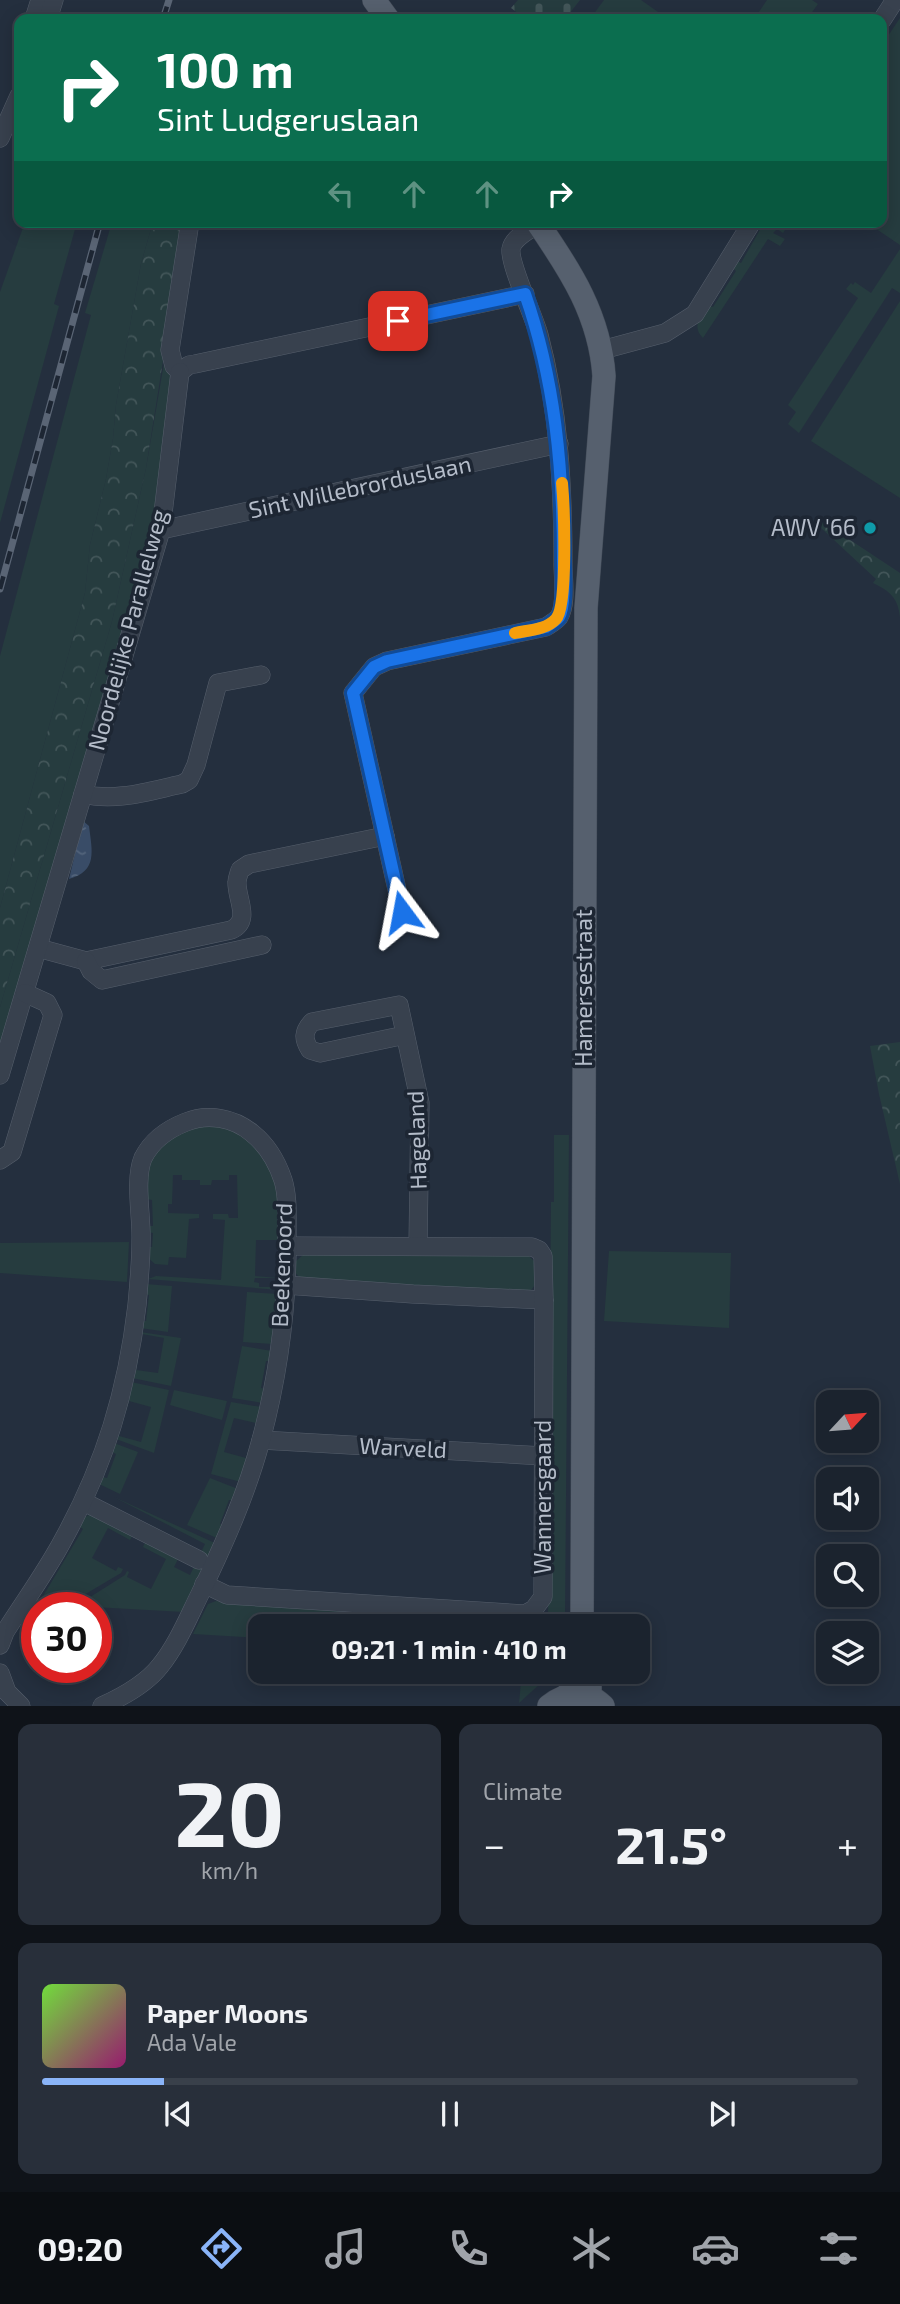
<!DOCTYPE html>
<meta charset="utf-8">
<style>
body{margin:0;font-family:"Exo 2",sans-serif;background:#282f3a;color:#f1f3f6;height:100vh;display:flex;flex-direction:column;font-size:26px;white-space:nowrap}
*{box-sizing:border-box;margin:0}
p{font-size:23px;color:#a0a4aa}
.icon{flex:none;width:38px;height:38px;fill:none;stroke:currentColor;stroke-width:2;stroke-linecap:round;stroke-linejoin:round}
.map{position:relative;height:1706px;overflow:hidden}
.side{display:flex;flex-direction:column;gap:18px;padding:18px;background:#0f1319;flex:1}
.side>*{flex:none}
.hud{position:absolute;left:14px;top:14px;width:873px;height:214px;border-radius:14px;box-shadow:0 4px 18px #0003,0 0 0 2px #39404a;background:#0b6e4f;color:#fff;overflow:hidden}
.needle{width:46px;rotate:64deg}
.buttons{position:absolute;left:816px;top:1390px;display:grid;gap:14px}
.buttons a{display:grid;place-items:center;width:63px;height:63px;border-radius:14px;background:#1b232e;box-shadow:0 4px 18px #0003,0 0 0 2px #39404a;font-size:35px}
.speed{position:absolute;left:21px;top:1592px;display:flex;gap:14px;font-size:35px;font-weight:700;text-align:center}
.speed>*{display:grid;place-content:center;width:91px;height:91px;border-radius:50%;background:#1b232e;box-shadow:0 4px 18px #0003,0 0 0 2px #39404a;line-height:1}
.speed .limit{border:10px solid #d22;background:#fff;color:#111}
.pin{position:absolute;display:grid;place-items:center;width:60px;height:60px;color:#fff;margin:-30px;border-radius:14px;box-shadow:0 4px 10px #0006}
.me{position:absolute;width:77px;margin:-38px;rotate:347deg;stroke-linejoin:round;filter:drop-shadow(0 0 5px #0008)}
.turn{display:flex;align-items:center;gap:24px;height:147px;padding:0 28px;font-size:32px}
.turn .icon{width:91px;height:91px;stroke-width:2.5}
.turn b{display:block;font-size:49px;line-height:60px}
.lanes{display:flex;align-items:center;height:66px;padding:0 28px;background:#0003;justify-content:center;gap:35px;direction:ltr}
.lanes .off{opacity:.35}
.big{font-size:52px;font-weight:700;line-height:1.1}
.side .widget{flex:1;display:flex;flex-direction:column;justify-content:center;gap:10px;min-width:0;padding:0 24px;border-radius:14px;background:#282f3a}
.side .dial{align-items:center;gap:0}
.dial b{font-size:91px;line-height:1}
.song{display:flex;align-items:center;gap:21px}
.cover{width:84px;height:84px;border-radius:10px;background:linear-gradient(135deg,hsl(100 70% 55%),hsl(320 70% 35%))}
.played{height:7px;border-radius:4px;background:linear-gradient(90deg,#8ab4f8 15%,#39404a 15%)}
.keys{display:flex;justify-content:space-around;direction:ltr}
.heat{display:flex;justify-content:space-between;align-items:center;font-size:38px;direction:ltr}
.side .tiles{flex:1;display:grid;gap:18px;grid-template-columns:1fr 1fr}
.widget:last-child{grid-column:span 2}
.trip{position:absolute;left:248px;top:1614px;width:402px;height:70px;border-radius:14px;background:#1b232e;box-shadow:0 4px 18px #0003,0 0 0 2px #39404a;font-weight:700;line-height:70px;text-align:center}
.dock{display:flex;height:112px;justify-content:space-around;align-items:center;background:#0b0e12;color:#a0a4aa}
.dock .icon{width:49px;height:49px}
.dock .selected{color:#8ab4f8}
.dock b{font-size:32px;color:#f1f3f6}
.map>svg:first-child{display:block}
.green{fill:#263c3f}
.forest{fill:url(#forest-crowns)}
.cemetery{fill:url(#cemetery-stones)}
.water{fill:url(#water-ripples)}
.lines{fill:none;stroke-linecap:round;stroke-linejoin:round}
.minor-casing{stroke:#565f6c;stroke-width:19}
.major-casing{stroke:#414a57;stroke-width:24}
.minor{stroke:#38414e;stroke-width:18}
.major{stroke:#56606e;stroke-width:23}
.rail-casing{stroke:#5a6575;stroke-width:7}
.rail{stroke:#1d2633;stroke-width:4.5;stroke-dasharray:13;stroke-linecap:butt}
.route-casing{stroke:#114b97;stroke-width:18}
.route{stroke:#1a73e8;stroke-width:12}
.slow{stroke:#f59e0b;stroke-width:12}
.culture-dot{fill:#0f9aa8;stroke:#1d2633;stroke-width:2.5}
.labels{text-anchor:middle;stroke-width:7;stroke-linejoin:round;paint-order:stroke}
.street-label{font-size:23px;fill:#b4bcc9;stroke:#1d2633}
.poi-label{font-size:23px;fill:#b4bcc9;stroke:#1d2633;text-anchor:end}
</style>
<div class="map">
<svg width="900" height="1706" viewBox="0 0 900 1706">
<defs>
<pattern id="forest-crowns" width="20" height="18" patternUnits="userSpaceOnUse" patternTransform="scale(1.75)"><rect width="20" height="18" fill="#263c3f"/><path d="M2 6a3 3 0 1 1 6 0M12 15a3 3 0 1 1 6 0" fill="none" stroke="#435659"/></pattern>
<pattern id="cemetery-stones" width="16" height="16" patternUnits="userSpaceOnUse" patternTransform="scale(1.75)"><rect width="16" height="16" fill="#263c3f"/><path d="M2 7V4a2 2 0 0 1 4 0v3zM10 15v-3a2 2 0 0 1 4 0v3z" fill="#435659"/></pattern>
<pattern id="water-ripples" width="26" height="14" patternUnits="userSpaceOnUse" patternTransform="scale(1.75)"><rect width="26" height="14" fill="#394c67"/><path d="M2 4q2-2 4 0t4 0M15 11q2-2 4 0t4 0" fill="none" stroke="#53647b"/></pattern>
</defs>
<rect width="100%" height="100%" fill="#242f3e"/>
<g class="green">
<path d="M604,0H641L668,19H590Z"/>
<path d="M767,0H812L818,4L807,19H754Z"/>
<path d="M900,18V245L866,222H882V45Z"/>
<path d="M25,222H77L54,304L59,306L0,523V292Z"/>
<path d="M112,222H155L151,229L141,264L116,405L113,439L106,479L90,545L85,593L0,908V656L91,315L85,313Z"/>
<path d="M759,222H790L783,233L777,229L773,233L785,239L780,246L768,239L703,338C691,326 701,316 708,305L713,307L736,271L732,267L736,260L741,263L761,228L757,225Z"/>
<path d="M900,249V293L892,288L799,433L788,424L796,412L788,405L858,298L846,289L851,283L853,285L855,282L871,293Z"/>
<path d="M900,301V498L811,441Z"/>
<path d="M165,357L166,367L172,377L154,522L0,1051V1007L112,621L146,468Z"/>
<path d="M205,1124C214,1126 224,1127 232,1130C257,1142 276,1169 279,1196C280,1210 278,1226 278,1240H256L255,1276L279,1278H255L254,1282L259,1283V1287H279V1290L148,1279L156,1276L221,1280L225,1220L213,1219V1214H228L229,1218H238L237,1175H229V1180H212L211,1185H200V1180H182V1175H173L172,1204H168V1213L199,1214V1218L189,1219L186,1258L169,1257L168,1265L155,1264L147,1257V1247H152L153,1233L148,1232V1226H153L152,1200L147,1199C147,1179 148,1149 168,1138C179,1131 194,1128 205,1124Z"/>
<path d="M554,1135H569L565,1618L548,1617L551,1202H554Z"/>
<path d="M129,1242L127,1282L0,1273V1243Z"/>
<path d="M609,1251L731,1253L729,1328L604,1321Z"/>
<path d="M304,1254L528,1255L535,1262C536,1277 540,1287 524,1294L299,1277L294,1271L295,1262Z"/>
<path d="M145,1284L172,1286L168,1332L140,1328L141,1321H146L149,1295L144,1294Z"/>
<path d="M247,1292L278,1294L272,1344L243,1342Z"/>
<path d="M140,1332L181,1338L171,1386L132,1378L136,1359H138L136,1370L158,1373L164,1338L142,1334L140,1345Z"/>
<path d="M242,1346L272,1351L270,1361H266L261,1388L266,1389L263,1403L232,1398Z"/>
<path d="M131,1382L169,1390L154,1453L116,1439L120,1424L119,1436L141,1442L151,1407L129,1401L126,1411H124Z"/>
<path d="M174,1390L227,1401L222,1420L170,1405Z"/>
<path d="M231,1402L261,1407L255,1434H253L256,1423L234,1418L224,1452L246,1458L249,1448H251L241,1482L211,1474Z"/>
<path d="M114,1443L138,1452L120,1494L99,1484L102,1477L107,1478L116,1454L112,1452Z"/>
<path d="M210,1478L238,1489L234,1501L229,1500L220,1524L224,1526L219,1539L187,1525Z"/>
<path d="M114,1497L217,1544L184,1612L76,1606L125,1575L127,1571L129,1572L127,1577L151,1589L166,1559L143,1547L146,1540L179,1557L174,1567L190,1575L205,1544Z"/>
<path d="M91,1514L133,1534L130,1540L108,1528L92,1558L116,1571L118,1567L123,1569L121,1573L67,1605L39,1603L83,1529L79,1526L85,1517Z"/>
<path d="M216,1601L559,1623V1626H261V1638L193,1634L208,1604Z"/>
<path d="M522,1671H554L519,1703Z"/>
</g>
<g class="forest">
<path d="M155,222H185L146,468L112,621L0,1007V908L85,593L90,545L106,479L113,439L116,405L141,264L151,229Z"/>
<path d="M823,522L900,573V617C898,598 890,591 873,583L876,579L819,526Z"/>
<path d="M900,1042V1184L879,1094L870,1046Z"/>
</g>
<path class="cemetery" d="M518,0H580L565,19H526L511,8Z"/>
<path class="water" d="M83,821L89,826C92,851 98,871 69,879Z"/>
<g class="lines">
<g class="minor-casing">
<g id="minor">
<path d="M34,19L40,0"/>
<path d="M48,19L54,0"/>
<path d="M882,20L895,0"/>
<path d="M0,138L19,96"/>
<path d="M602,350L665,333L695,314L752,222"/>
<path d="M180,372L189,365L195,364L525,294"/>
<path d="M180,372L174,366L170,350L190,222"/>
<path d="M161,530L559,444"/>
<path d="M83,794C116,802 149,791 182,784L189,780L196,765L218,683L261,675"/>
<path d="M402,912L353,693L374,667L387,661L546,627C550,624 556,621 559,617C567,604 563,579 563,564C563,486 559,410 539,335C534,316 509,264 511,249C513,237 530,230 538,224"/>
<path d="M38,948L86,961L231,930C252,921 236,898 237,882C237,878 239,874 240,870L249,864L385,836"/>
<path d="M86,961L91,971L102,980L262,945"/>
<path d="M405,1035L320,1053L310,1050C303,1039 303,1032 312,1022L399,1005L420,1103L418,1246"/>
<path d="M0,1075L161,530L180,372"/>
<path d="M0,1160L12,1152L53,1015L47,1003L25,993"/>
<path d="M285,1285L413,1294L544,1300"/>
<path d="M261,1440L544,1456"/>
<path d="M84,1502L199,1560"/>
<path d="M204,1584L227,1595L525,1614L534,1609L543,1597L544,1300L543,1256L539,1250L532,1247L287,1246"/>
<path d="M0,1645L5,1632C24,1602 46,1572 63,1540C105,1464 127,1391 137,1305C139,1283 141,1262 141,1241C142,1217 134,1180 143,1158C152,1140 168,1129 186,1122C208,1113 234,1118 252,1133C267,1145 277,1162 283,1180C288,1196 287,1214 287,1231C288,1300 279,1373 261,1440C247,1493 224,1544 200,1594C188,1618 177,1645 160,1666C146,1684 122,1697 102,1706"/>
<path d="M0,1673L7,1692L21,1706"/>
</g>
</g>
<g class="major-casing">
<g id="major">
<path d="M374,0L388,19"/>
<path d="M537,222C571,271 600,316 604,376L586,608L582,1626"/>
<path d="M570,1695L572,1671"/>
<path d="M590,1697V1671"/>
<path d="M549,1706C566,1692 587,1690 603,1706"/>
</g>
</g>
<use href="#minor" class="minor"/>
<use href="#major" class="major"/>
<g class="rail-casing">
<g id="rail">
<path d="M163,19L169,0"/>
<path d="M0,589L100,222"/>
</g>
</g>
<use href="#rail" class="rail"/>
</g>
<g class="lines">
<g class="route-casing">
<path id="route" d="M398,321L525,294C555,380 563,467 563,558C563,572 566,605 559,617C556,621 550,624 546,627L387,661L374,667L353,693L402,912"/>
</g>
<use href="#route" class="route"/>
<path class="slow" d="M515,633C529,630 546,630 556,619C568,606 564,505 562,483"/>
</g>
<circle class="culture-dot" cx="870" cy="528" r="7"/>
<g class="labels">
<g class="street-label">
<text transform="translate(360 487) rotate(-12)" y="8">Sint Willebrorduslaan</text>
<text transform="translate(128 630) rotate(-75)" y="8">Noordelijke Parallelweg</text>
<text transform="translate(584 988) rotate(-90)" y="8">Hamersestraat</text>
<text transform="translate(417 1140) rotate(-92)" y="8">Hageland</text>
<text transform="translate(282 1265) rotate(-88)" y="8">Beekenoord</text>
<text transform="translate(403 1448) rotate(3)" y="8">Warveld</text>
<text transform="translate(543 1497) rotate(-90)" y="8">Wannersgaard</text>
</g>
<g class="poi-label">
<text x="856" y="536">AWV '66</text>
</g>
</g>
</svg>
<div class="buttons">
<a><svg class="needle" viewBox="-14 -14 28 28"><path d="M0-13l5 13h-10z" fill="#e53935"/><path d="M0 13l5-13h-10z" fill="#a0a4aa"/></svg></a>
<a><svg class="icon" aria-label="sound" viewBox="0 0 24 24"><path d="M4 9h4l5-4v14l-5-4H4zM17 9q2 3 0 6"/></svg></a>
<a><svg class="icon" aria-label="search" viewBox="0 0 24 24"><circle cx="10" cy="10" r="6"/><path d="M15 15l6 6"/></svg></a>
<a><svg class="icon" aria-label="layers" viewBox="0 0 24 24"><path d="M12 4l9 5-9 5-9-5zM3 14l9 5 9-5"/></svg></a>
</div>
<div class="speed"><div class="limit">30</div></div>
<div class="pin" style="left:398px;top:321px;background:#d93025"><svg class="icon" aria-label="arrive" viewBox="0 0 24 24"><path d="M6 21V4h12l-3 4 3 4H6"/></svg></div>
<svg class="me" style="left:402px;top:912px" viewBox="-20 -20 40 40"><path d="M0-17L14 15 0 8-14 15z" fill="#1a73e8" stroke="#fff" stroke-width="4"/></svg>
<div class="trip">09:21 · 1 min · 410 m</div>
<div class="hud">
<div class="turn"><svg class="icon" aria-label="right" viewBox="0 0 24 24"><path d="M7 20v-9h11M14 6l5 5-5 5"/></svg><div><b>100 m</b>Sint Ludgeruslaan</div></div>
<div class="lanes"><svg class="icon off" aria-label="left" viewBox="0 0 24 24"><path d="M17 20v-9H6M10 6l-5 5 5 5"/></svg><svg class="icon off" aria-label="ahead" viewBox="0 0 24 24"><path d="M12 20V5M6 11l6-6 6 6"/></svg><svg class="icon off" aria-label="ahead" viewBox="0 0 24 24"><path d="M12 20V5M6 11l6-6 6 6"/></svg><svg class="icon" aria-label="right" viewBox="0 0 24 24"><path d="M7 20v-9h11M14 6l5 5-5 5"/></svg></div>
</div>
</div>
<section class="side">
<div class="tiles">
<div class="widget dial"><b>20</b><p>km/h</p></div>
<div class="widget"><p>Climate</p>
<div class="heat"><a>−</a><b class="big">21.5°</b><a>+</a></div>
</div>
<div class="widget">
<div class="song"><i class="cover"></i><div><b>Paper Moons</b><p>Ada Vale</p></div></div>
<div class="played"></div>
<div class="keys"><svg class="icon" aria-label="previous" viewBox="0 0 24 24"><path d="M18 5L8 12l10 7zM5 5v14"/></svg><svg class="icon" aria-label="pause" viewBox="0 0 24 24"><path d="M8 5v14M16 5v14"/></svg><svg class="icon" aria-label="next" viewBox="0 0 24 24"><path d="M6 5l10 7-10 7zM19 5v14"/></svg></div>
</div>
</div>
</section>
<nav class="dock">
<b>09:20</b>
<svg class="icon selected" aria-label="directions" viewBox="0 0 24 24"><path d="M12 3l9 9-9 9-9-9zM9 14v-3h6M13 9l2 2-2 2"/></svg>
<svg class="icon" aria-label="music" viewBox="0 0 24 24"><path d="M9 18V5l10-2v13"/><circle cx="6" cy="18" r="3"/><circle cx="16" cy="16" r="3"/></svg>
<svg class="icon" aria-label="phone" viewBox="0 0 24 24"><path d="M5 4h4l2 5-3 2q2 4 5 5l2-3 5 2v4C11 20 4 13 5 4z"/></svg>
<svg class="icon" aria-label="climate" viewBox="0 0 24 24"><path d="M12 3v18M4 7l16 10M4 17L20 7"/></svg>
<svg class="icon" aria-label="car" viewBox="0 0 24 24"><path d="M5 17H2v-5l4-1 3-4h7l3 4 3 1v5h-3M9 17h6M6 11h13"/><circle cx="7" cy="17" r="2"/><circle cx="17" cy="17" r="2"/></svg>
<svg class="icon" aria-label="filters" viewBox="0 0 24 24"><path d="M4 7h16M4 17h16"/><circle cx="9" cy="7" r="2"/><circle cx="15" cy="17" r="2"/></svg>
</nav>
